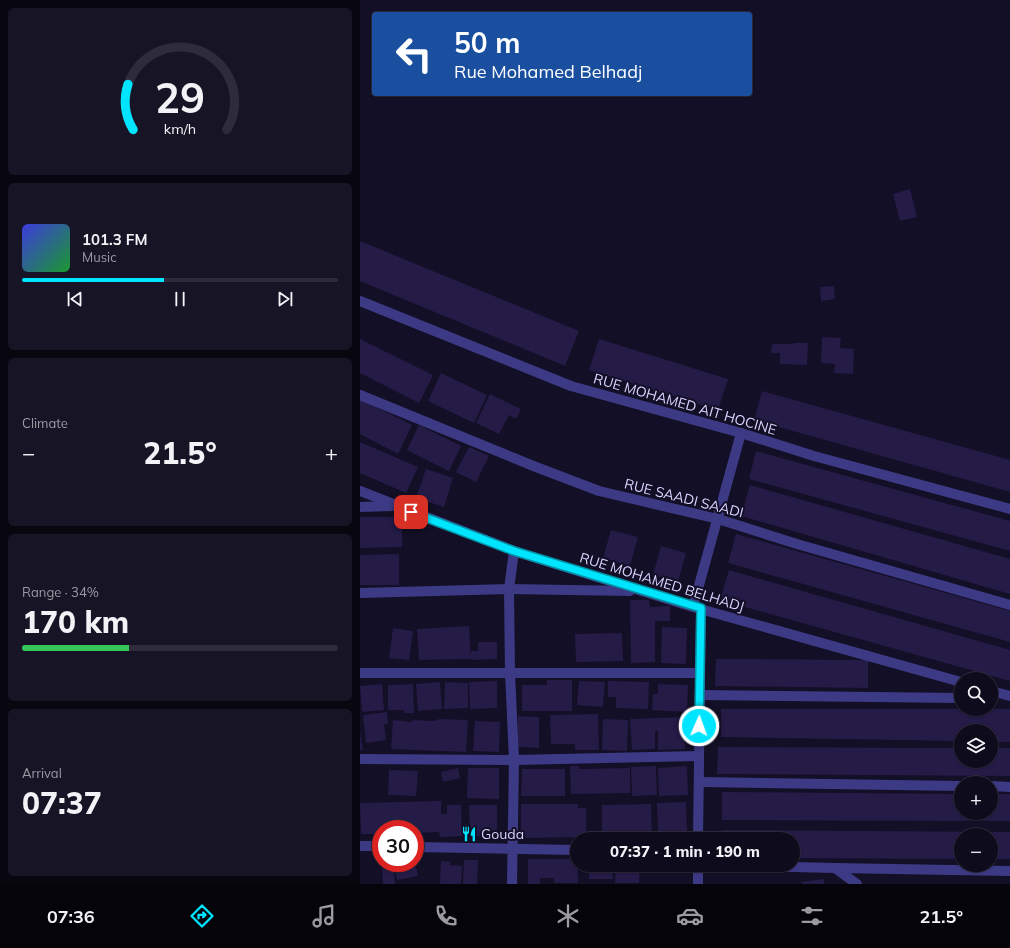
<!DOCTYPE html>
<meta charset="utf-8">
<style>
body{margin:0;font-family:Mulish,sans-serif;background:#171425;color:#f1f3f6;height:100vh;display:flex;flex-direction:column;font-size:15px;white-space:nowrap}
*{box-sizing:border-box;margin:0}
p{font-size:13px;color:#9b9ba3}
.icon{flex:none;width:22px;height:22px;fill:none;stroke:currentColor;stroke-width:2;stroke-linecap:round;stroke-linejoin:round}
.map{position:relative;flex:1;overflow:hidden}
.side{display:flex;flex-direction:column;gap:8px;padding:8px;background:#08060f;width:360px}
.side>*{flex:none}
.guide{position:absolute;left:12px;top:12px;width:380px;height:84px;border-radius:4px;box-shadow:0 1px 3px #0004,0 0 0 1px #2e2b3b;background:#1a4fa0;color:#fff;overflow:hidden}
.controls{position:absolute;left:594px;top:672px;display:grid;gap:8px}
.controls a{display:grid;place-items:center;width:44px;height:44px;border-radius:50%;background:#0e0b1c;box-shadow:0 1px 3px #0004,0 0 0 1px #2e2b3b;font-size:20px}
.speed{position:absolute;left:12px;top:820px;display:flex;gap:8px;font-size:20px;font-weight:700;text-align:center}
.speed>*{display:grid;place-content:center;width:52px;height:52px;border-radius:50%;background:#0e0b1c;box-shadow:0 1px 3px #0004,0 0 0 1px #2e2b3b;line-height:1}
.speed .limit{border:6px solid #d22;background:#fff;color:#111}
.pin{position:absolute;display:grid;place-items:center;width:34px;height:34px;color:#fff;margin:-17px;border-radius:8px;box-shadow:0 2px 6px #0006}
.me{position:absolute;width:44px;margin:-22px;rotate:2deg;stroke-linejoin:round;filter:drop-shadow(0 0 3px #0008)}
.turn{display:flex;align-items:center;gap:14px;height:84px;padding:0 16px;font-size:18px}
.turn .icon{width:52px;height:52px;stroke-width:2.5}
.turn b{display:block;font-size:28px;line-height:34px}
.big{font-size:30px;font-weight:800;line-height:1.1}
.side .card{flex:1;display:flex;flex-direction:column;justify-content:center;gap:6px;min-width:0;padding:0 14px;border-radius:6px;background:#171425}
.side .dial{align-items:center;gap:0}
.dial svg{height:104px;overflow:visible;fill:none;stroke:#2e2b3b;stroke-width:7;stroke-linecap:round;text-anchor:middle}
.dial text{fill:#f1f3f6;stroke:none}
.song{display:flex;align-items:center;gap:12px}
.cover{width:48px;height:48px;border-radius:6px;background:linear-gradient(135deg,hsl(240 70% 55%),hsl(130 70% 35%))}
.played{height:4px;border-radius:2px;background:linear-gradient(90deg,#00e5ff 45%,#2e2b3b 45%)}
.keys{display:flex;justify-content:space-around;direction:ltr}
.heat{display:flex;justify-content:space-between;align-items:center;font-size:22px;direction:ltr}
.charge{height:6px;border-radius:3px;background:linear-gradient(90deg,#34c759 34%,#2e2b3b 0)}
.trip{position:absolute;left:210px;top:832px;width:230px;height:40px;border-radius:20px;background:#0e0b1c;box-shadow:0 1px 3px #0004,0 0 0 1px #2e2b3b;font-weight:800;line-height:40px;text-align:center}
.dock{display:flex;height:64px;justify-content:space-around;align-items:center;background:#06040b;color:#9b9ba3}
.dock .icon{width:28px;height:28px}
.dock .current{color:#00e5ff}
.dock b{font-size:18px;color:#f1f3f6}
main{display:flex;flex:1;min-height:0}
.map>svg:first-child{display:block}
.building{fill:#241b47}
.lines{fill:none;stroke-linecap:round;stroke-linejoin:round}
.minor{stroke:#3d3a85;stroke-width:10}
.tertiary{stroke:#3d3a85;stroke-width:10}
.route-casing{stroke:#0095a6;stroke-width:10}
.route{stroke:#00e5ff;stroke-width:7}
.labels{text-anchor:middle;stroke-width:4;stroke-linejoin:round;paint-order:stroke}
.street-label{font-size:14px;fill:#d9d4ff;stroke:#130f26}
.poi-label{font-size:14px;fill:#d9d4ff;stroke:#130f26;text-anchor:start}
</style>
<main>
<section class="side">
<div class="card dial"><svg viewBox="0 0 100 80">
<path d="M14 69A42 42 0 1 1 86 69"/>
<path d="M14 69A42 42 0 0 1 10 34" stroke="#00e5ff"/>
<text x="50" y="56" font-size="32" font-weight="700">29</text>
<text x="50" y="72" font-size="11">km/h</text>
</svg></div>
<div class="card">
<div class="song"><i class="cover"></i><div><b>101.3 FM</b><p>Music</p></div></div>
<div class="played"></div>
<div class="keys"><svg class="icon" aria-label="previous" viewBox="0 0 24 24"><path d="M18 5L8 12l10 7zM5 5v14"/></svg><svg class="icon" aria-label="pause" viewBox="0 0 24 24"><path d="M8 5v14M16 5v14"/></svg><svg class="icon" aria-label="next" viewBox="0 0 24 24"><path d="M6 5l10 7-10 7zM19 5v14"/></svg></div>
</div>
<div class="card"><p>Climate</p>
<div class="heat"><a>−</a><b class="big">21.5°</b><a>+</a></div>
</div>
<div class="card"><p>Range · 34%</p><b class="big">170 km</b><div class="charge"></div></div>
<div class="card"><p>Arrival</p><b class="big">07:37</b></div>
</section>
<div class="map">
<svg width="650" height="884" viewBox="0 0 650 884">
<rect width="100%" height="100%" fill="#130f26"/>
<g class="building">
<path d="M550,189L557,217L540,221L533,194Z"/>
<path d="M0,241L219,331L205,366L0,281Z"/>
<path d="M474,286L475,299L461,301L460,287Z"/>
<path d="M462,337L481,338L480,348L494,349L493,374L474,373L475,364L461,363Z"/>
<path d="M0,339L73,375L59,403L0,373Z"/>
<path d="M239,339L368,379L358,410L229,370Z"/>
<path d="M434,343H448L447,365L420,364V353H411L412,344H433Z"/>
<path d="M81,373L127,395L114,423L68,401Z"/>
<path d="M402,391L650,460V492L394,420Z"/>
<path d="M130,394L161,409L156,419L149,415L139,434L116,423Z"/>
<path d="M0,399L52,425L38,454L0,434Z"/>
<path d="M59,425L101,446L89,471L47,450Z"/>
<path d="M0,442L58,467L46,493L0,473Z"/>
<path d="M109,447L129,456L116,482L96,472Z"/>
<path d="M396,451L650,521V551L389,479Z"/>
<path d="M66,469L93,478L84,507L56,498Z"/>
<path d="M390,485L650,559V594L381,516Z"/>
<path d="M0,517H42V547L0,548Z"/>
<path d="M251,530L278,537L270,566L243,558Z"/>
<path d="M376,534L650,611V642L368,563Z"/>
<path d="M301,546L326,553L318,582L293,575Z"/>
<path d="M39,554V585H0V555Z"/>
<path d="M369,570L650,650V681L360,600Z"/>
<path d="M270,600H289L290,607L310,606V621H295V662L271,663Z"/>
<path d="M109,626L111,659L59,660L57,629Z"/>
<path d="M302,627L327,628L326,664L301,663Z"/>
<path d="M33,628L53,631L49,660L29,658Z"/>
<path d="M262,633L263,661L216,662L215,634Z"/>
<path d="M118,642H137V659L111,660V651H118Z"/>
<path d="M356,659L508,660V688L355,686Z"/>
<path d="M187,680H212V711H162V685H187Z"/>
<path d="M137,681V708L110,709L109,682Z"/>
<path d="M219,681L245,682L243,707L217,705Z"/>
<path d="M248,681L289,682L288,709L256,708V697H248Z"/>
<path d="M80,682L82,709L58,711L56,684Z"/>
<path d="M85,682L108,683V708L84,709Z"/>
<path d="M22,684L24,710L2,712L0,686Z"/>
<path d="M53,684L54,713H44V710H28V685Z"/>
<path d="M298,684L328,685L327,712L292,710L293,694H298Z"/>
<path d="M361,709H650V742H631V731H601V741L361,737Z"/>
<path d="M27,712L28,724H24L26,740L6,743L3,715Z"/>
<path d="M238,714L239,750H215V744H191L190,715Z"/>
<path d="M158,716L179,717V748L158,747Z"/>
<path d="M324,717L325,749L298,750V731H295V749L272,750L270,719Z"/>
<path d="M80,719L108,720L106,752L31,749L33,720L51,722L54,720L73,721Z"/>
<path d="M243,719L268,720L267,751L242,750Z"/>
<path d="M115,721L140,722L139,752L113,751Z"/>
<path d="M0,732L3,750H0Z"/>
<path d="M358,747L601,748V761H631V748H650V776L357,774Z"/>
<path d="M210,766H219V769L270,768V793L211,794Z"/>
<path d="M296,766L297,795L272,796L271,767Z"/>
<path d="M327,766L328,795L299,796L298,768Z"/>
<path d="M98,768L100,778L83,782L81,772Z"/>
<path d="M108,768H139V799L107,798Z"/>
<path d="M162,769H205V796H161Z"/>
<path d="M29,770L58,771L56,796L28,795Z"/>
<path d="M362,792L601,794V813H631V794H650V821L362,820Z"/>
<path d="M81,801V814H87V805H101L102,836L80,837L79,832L55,833V829H21V834H1L0,803Z"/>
<path d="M326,802L327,834L298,835L297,803Z"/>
<path d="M161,804H218V808H226V837L161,838Z"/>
<path d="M291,804L292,836L242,837V805Z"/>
<path d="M109,805H137V836H110Z"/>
<path d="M363,830L650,832V859H631V835H601V859L433,858V839H363Z"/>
<path d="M168,859H217L218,883H194V878H180V884H168Z"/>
<path d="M104,860H118L117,884H103Z"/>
<path d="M81,861L90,862V865L102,866L101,884H80Z"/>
<path d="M55,863L58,876L37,880L34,867Z"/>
<path d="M229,865H252L253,879H229Z"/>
<path d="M256,865H280L279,883H255Z"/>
<path d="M34,868L35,884H23L22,869Z"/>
<path d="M464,879V884H442L441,882Z"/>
</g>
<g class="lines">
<g class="minor">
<path d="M0,395L176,467L239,491L358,519L437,544L650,605"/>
<path d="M0,491L154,551L333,607L601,682"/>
<path d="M0,507L32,506"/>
<path d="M0,593L149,589L270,591"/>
<path d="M333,607L381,433"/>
<path d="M0,673H339"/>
<path d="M631,691L650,696"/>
<path d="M340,695L601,698"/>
<path d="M0,759L154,760L338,756"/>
<path d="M340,782L601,786"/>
<path d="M631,786L650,787"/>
<path d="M338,839L341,608"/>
<path d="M0,846H21"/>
<path d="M55,847L217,850"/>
<path d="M338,865V884"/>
<path d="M357,865L475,868L497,884"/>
<path d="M475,868L650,871"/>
<path d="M152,884L154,760L150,673L149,589L154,551"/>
</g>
<path class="tertiary" d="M0,301L211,386L381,433L454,456L650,509"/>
</g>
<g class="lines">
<g class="route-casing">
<path id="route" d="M51,512L154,551L341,608L339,726"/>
</g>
<use href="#route" class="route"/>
</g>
<defs>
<g id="restaurant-bare" transform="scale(1.2)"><path d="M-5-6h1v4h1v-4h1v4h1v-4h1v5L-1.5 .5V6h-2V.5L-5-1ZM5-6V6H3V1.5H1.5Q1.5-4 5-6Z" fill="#00e5ff" stroke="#130f26" stroke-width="2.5" paint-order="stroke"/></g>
</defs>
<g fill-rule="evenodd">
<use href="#restaurant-bare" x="109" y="834"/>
</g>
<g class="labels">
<g class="street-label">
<text transform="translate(325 404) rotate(16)" y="5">RUE MOHAMED AIT HOCINE</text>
<text transform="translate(324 498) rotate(14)" y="5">RUE SAADI SAADI</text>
<text transform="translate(302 582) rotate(17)" y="5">RUE MOHAMED BELHADJ</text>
</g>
<g class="poi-label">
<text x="121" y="839">Gouda</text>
</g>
</g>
</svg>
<div class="controls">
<a><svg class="icon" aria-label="search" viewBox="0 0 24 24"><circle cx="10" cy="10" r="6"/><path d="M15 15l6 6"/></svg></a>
<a><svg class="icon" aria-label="layers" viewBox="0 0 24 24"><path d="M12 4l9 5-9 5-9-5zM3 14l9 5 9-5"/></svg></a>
<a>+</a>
<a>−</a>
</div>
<div class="speed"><div class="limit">30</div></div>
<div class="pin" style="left:51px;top:512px;background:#d93025"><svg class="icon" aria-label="arrive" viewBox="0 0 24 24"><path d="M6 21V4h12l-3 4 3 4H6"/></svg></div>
<svg class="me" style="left:339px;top:726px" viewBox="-20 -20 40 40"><circle r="17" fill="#00e5ff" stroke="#fff" stroke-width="3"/><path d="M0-11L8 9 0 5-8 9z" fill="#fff"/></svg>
<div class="trip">07:37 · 1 min · 190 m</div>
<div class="guide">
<div class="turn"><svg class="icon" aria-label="left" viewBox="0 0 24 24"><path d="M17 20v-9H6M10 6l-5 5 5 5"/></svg><div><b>50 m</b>Rue Mohamed Belhadj</div></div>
</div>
</div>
</main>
<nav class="dock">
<b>07:36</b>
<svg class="icon current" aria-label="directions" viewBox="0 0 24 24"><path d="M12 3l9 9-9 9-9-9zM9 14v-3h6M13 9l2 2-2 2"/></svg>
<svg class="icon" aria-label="music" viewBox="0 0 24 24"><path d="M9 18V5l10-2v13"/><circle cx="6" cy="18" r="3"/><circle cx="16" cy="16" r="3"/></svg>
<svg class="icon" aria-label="phone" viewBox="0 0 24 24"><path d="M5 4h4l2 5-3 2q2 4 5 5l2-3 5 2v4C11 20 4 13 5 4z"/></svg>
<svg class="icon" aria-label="climate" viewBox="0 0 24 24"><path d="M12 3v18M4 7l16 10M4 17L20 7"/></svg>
<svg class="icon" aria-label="car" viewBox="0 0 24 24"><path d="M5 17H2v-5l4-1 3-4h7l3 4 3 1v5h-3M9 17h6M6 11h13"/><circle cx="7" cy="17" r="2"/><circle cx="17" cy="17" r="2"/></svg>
<svg class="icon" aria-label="filters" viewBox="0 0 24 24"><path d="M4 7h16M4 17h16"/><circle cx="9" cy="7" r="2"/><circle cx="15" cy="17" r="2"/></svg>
<b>21.5°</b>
</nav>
